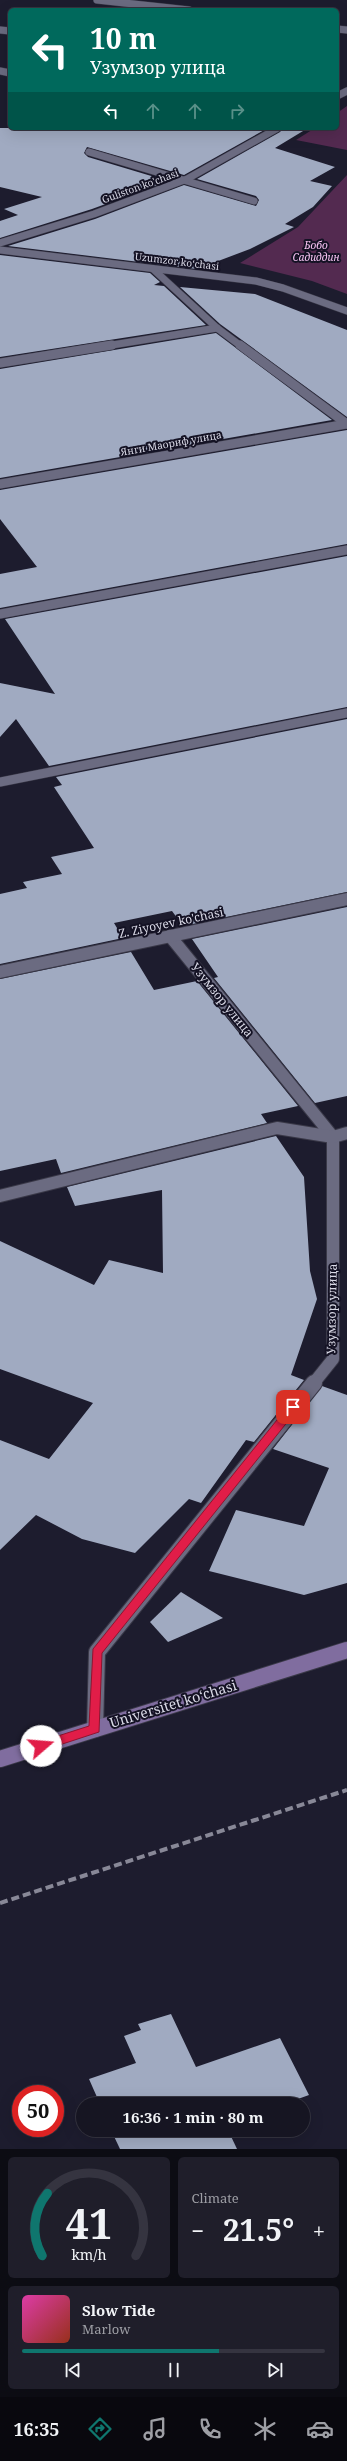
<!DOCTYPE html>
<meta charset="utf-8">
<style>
body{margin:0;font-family:"Noto Serif",serif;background:#1f1e2a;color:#f1f3f6;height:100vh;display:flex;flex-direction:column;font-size:15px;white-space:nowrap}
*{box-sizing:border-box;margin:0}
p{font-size:13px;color:#9e9fa5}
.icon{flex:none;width:22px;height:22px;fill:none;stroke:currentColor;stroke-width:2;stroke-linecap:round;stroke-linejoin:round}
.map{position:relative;height:2149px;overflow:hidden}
.details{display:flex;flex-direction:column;gap:8px;padding:8px;background:#0c0c13;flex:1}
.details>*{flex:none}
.guide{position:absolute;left:8px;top:8px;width:331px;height:122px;border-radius:6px;box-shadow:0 4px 16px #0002,0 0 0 1px #353440;background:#00695c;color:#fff;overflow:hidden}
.speed{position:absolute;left:12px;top:2085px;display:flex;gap:8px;font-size:20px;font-weight:700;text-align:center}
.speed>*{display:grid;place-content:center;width:52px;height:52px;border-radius:50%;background:#161522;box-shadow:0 4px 16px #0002,0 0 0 1px #353440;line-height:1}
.speed .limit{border:6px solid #d22;background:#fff;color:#111}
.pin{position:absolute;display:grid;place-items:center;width:34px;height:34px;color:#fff;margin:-17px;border-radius:8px;box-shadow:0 2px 6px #0006}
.me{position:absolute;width:44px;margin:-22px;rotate:72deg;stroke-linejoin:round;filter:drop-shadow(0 0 3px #0008)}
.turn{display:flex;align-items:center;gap:14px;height:84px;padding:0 16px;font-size:18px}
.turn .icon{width:52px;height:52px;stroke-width:2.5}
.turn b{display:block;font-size:28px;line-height:34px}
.lanes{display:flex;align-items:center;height:38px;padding:0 16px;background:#0003;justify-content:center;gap:20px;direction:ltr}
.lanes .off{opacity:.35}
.big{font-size:30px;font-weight:700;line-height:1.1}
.details .widget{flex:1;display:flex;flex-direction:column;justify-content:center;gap:6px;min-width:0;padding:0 14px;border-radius:6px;background:#1f1e2a}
.details .dial{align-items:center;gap:0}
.dial svg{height:104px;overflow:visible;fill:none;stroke:#353440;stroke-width:7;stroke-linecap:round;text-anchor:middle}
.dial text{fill:#f1f3f6;stroke:none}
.song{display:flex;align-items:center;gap:12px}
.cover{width:48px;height:48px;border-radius:6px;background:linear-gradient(135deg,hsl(320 70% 55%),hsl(10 70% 35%))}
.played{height:4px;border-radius:2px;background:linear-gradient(90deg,#0f766e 65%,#353440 65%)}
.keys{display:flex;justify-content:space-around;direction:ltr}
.heat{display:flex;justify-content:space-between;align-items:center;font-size:22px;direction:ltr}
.details .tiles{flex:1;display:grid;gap:8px;grid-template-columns:1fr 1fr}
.widget:last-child{grid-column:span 2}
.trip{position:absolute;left:76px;top:2097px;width:234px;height:40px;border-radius:20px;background:#161522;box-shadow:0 4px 16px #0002,0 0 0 1px #353440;font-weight:700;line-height:40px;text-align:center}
.menu{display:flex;height:64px;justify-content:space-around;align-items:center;background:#09080e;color:#9e9fa5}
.menu .icon{width:28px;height:28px}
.menu .current{color:#0f766e}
.menu b{font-size:18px;color:#f1f3f6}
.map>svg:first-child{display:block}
.green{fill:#532a50}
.building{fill:#a0aac1}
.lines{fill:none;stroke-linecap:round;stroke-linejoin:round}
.service-casing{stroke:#3a3948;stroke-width:8}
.minor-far3-casing{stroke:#3a3948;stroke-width:8}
.minor-far2-casing{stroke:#3a3948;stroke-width:10}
.minor-far1-casing{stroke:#3a3948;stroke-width:14}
.minor-casing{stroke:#3a3948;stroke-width:18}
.secondary-casing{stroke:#3a3948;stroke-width:18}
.service{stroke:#6b6b81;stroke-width:7}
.minor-far3{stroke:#6b6b81;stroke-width:7}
.minor-far2{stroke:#6b6b81;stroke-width:9}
.minor-far1{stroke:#6b6b81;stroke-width:12}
.minor{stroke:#6b6b81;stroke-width:16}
.secondary{stroke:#806d9f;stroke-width:16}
.rail{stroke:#888897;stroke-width:4;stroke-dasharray:8 4;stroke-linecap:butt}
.route{fill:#e11d48;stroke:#92132f}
.labels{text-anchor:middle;stroke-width:4;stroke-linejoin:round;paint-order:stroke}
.far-street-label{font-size:10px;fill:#d9d9e6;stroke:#141224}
.far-park-label{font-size:10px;font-style:italic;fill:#fac5f5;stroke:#141224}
.street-label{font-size:12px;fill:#d9d9e6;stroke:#141224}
.near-street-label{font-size:14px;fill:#d9d9e6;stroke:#141224}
</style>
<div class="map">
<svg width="347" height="2149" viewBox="0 0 347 2149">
<rect width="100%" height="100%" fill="#1d1c2e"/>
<g class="green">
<path d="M347,106V150L296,140L315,128H337V113Z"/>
<path d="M347,175V294L312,281L240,263L298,227Z"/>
</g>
<g class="building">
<path d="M0,128H268L184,175L87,147L84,153L88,157L168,181L92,209L0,238V221L18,215L4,209L42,197L0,187Z"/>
<path d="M283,128H308L275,148L335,167L310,181L332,186L313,207L285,224L294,227L250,249L197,269L8,246L95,219L184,185L256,206L259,200L256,196L197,179L280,132Z"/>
<path d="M0,255L150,273L160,282L154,285L164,286L206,325L0,357Z"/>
<path d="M180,287L255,294L347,330V417L220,324Z"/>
<path d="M216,333L332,420L0,478V369Z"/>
<path d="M347,430V544L0,608V574L37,567L0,519V490Z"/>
<path d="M347,556V707L49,766L16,719L0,737V683L55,694L5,619Z"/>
<path d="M347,719V892L183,926L172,911L114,923L123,938L0,964V894L27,888L23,882L62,874L51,857L94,848L54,787L62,785L56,777Z"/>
<path d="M347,907V1096L315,1103L214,978L218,977L192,939Z"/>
<path d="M131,952L154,990L197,981L298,1106L261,1114L267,1123L61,1173L56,1159L0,1171V979Z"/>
<path d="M276,1136L304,1177L310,1271L317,1299L291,1375L304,1380L254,1442L246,1440L201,1503L189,1499L135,1553L82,1539L36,1515L0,1550V1440L49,1459L93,1403L0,1369V1241L94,1285L109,1260L163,1273L162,1190L75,1206L67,1187Z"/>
<path d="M322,1386L347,1395V1583L304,1595L209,1571L236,1510L304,1526L329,1468L273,1449Z"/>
<path d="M181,1592L223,1618L168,1642L150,1622Z"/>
<path d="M171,2014L196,2067L280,2038L309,2095L284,2104H100L89,2079L136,2063L124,2036L141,2030L138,2024Z"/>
<path d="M111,2130H228L237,2149H120Z"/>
</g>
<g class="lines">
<g class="service-casing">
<g id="service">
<path d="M97,0L189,10"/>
<path d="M337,29L347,30"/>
<path d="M0,71L10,73"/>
<path d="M89,152L254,201"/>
</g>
</g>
<g class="minor-far3-casing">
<g id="minor-far3">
<path d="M0,30L10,31"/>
<path d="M337,96L347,91"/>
<path d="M0,243L94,214L187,179L278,128"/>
<path d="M0,250L256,281L283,288L347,311"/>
<path d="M153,269L217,328L241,346"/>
<path d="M106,346L217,328"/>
</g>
</g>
<g class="minor-far2-casing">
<g id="minor-far2">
<path d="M240,345L347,424"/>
<path d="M0,363L112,345"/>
<path d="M0,484L347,424"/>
<path d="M0,614L347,550"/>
<path d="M0,782L347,713"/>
</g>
</g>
<g class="minor-far1-casing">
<g id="minor-far1">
<path d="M170,936L333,1137V1359L313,1384"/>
<path d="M0,972L347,899"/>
<path d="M0,1196L277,1128L333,1137L347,1133"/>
</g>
</g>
<g class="minor-casing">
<path id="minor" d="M95,1729L97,1652L314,1383"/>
</g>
<g class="secondary-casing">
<path id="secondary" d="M0,1759L347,1650"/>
</g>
<use href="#service" class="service"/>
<use href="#minor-far3" class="minor-far3"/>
<use href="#minor-far2" class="minor-far2"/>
<use href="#minor-far1" class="minor-far1"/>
<use href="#minor" class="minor"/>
<use href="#secondary" class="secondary"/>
<path class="rail" d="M0,1903L347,1790"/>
</g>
<path class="route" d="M293,1404L298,1407L297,1410L102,1653L99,1732L41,1751L36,1749L35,1746L36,1743L89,1726L93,1649L289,1405Z"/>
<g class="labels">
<g class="far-street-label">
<text transform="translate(140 186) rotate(-20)" y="4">Guliston ko'chasi</text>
<text transform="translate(177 261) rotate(7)" y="4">Uzumzor koʻchasi</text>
<text transform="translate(171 443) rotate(-10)" y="4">Янги Маориф улица</text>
</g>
<g class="far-park-label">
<text x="316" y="249">Бобо<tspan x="316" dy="12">Садиддин</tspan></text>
</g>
<g class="street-label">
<text transform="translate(171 923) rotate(-12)" y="4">Z. Ziyoyev ko'chasi</text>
<text transform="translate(222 1000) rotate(51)" y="4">Узумзор улица</text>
<text transform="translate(332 1309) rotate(-89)" y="4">Узумзор улица</text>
</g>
<g class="near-street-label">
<text transform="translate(173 1704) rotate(-17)" y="5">Universitet kо‘chasi</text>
</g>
</g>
</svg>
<div class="speed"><div class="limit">50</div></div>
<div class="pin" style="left:293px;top:1407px;background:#d93025"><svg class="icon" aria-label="arrive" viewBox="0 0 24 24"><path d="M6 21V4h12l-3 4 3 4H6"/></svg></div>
<svg class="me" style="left:41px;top:1746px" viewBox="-20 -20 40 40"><circle r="19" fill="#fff"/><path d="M0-13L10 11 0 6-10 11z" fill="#e11d48"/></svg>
<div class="trip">16:36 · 1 min · 80 m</div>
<div class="guide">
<div class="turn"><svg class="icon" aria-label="left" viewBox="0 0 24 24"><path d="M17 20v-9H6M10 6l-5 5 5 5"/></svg><div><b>10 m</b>Узумзор улица</div></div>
<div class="lanes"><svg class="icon" aria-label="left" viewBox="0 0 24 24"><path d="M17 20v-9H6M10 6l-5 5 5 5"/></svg><svg class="icon off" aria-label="ahead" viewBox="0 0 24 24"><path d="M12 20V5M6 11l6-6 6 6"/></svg><svg class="icon off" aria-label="ahead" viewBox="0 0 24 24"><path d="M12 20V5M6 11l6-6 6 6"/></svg><svg class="icon off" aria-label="right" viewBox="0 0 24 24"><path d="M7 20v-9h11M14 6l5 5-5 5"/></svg></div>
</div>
</div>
<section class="details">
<div class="tiles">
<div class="widget dial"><svg viewBox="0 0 100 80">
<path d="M14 69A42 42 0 1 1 86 69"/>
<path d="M14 69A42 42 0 0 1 18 21" stroke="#0f766e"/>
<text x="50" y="56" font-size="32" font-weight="700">41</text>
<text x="50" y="72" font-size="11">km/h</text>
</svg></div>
<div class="widget"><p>Climate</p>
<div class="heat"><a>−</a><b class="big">21.5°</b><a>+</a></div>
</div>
<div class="widget">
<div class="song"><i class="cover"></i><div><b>Slow Tide</b><p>Marlow</p></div></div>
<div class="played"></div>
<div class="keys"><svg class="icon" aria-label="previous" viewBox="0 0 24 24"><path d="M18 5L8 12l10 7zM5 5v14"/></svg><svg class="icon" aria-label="pause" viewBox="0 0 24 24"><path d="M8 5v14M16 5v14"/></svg><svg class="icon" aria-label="next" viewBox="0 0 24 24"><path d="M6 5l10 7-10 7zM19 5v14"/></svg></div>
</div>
</div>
</section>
<nav class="menu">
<b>16:35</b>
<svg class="icon current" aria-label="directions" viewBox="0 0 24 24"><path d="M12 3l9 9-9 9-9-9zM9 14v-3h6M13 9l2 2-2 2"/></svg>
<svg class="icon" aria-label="music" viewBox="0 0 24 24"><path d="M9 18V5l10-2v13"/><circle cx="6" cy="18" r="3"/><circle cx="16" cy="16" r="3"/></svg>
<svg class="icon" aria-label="phone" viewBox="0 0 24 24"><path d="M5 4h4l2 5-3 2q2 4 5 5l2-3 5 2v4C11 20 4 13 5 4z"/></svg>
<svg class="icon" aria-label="climate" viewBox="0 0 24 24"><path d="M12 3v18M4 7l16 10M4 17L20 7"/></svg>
<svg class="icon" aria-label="car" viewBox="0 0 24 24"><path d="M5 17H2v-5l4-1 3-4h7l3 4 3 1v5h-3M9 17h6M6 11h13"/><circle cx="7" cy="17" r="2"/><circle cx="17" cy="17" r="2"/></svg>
</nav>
